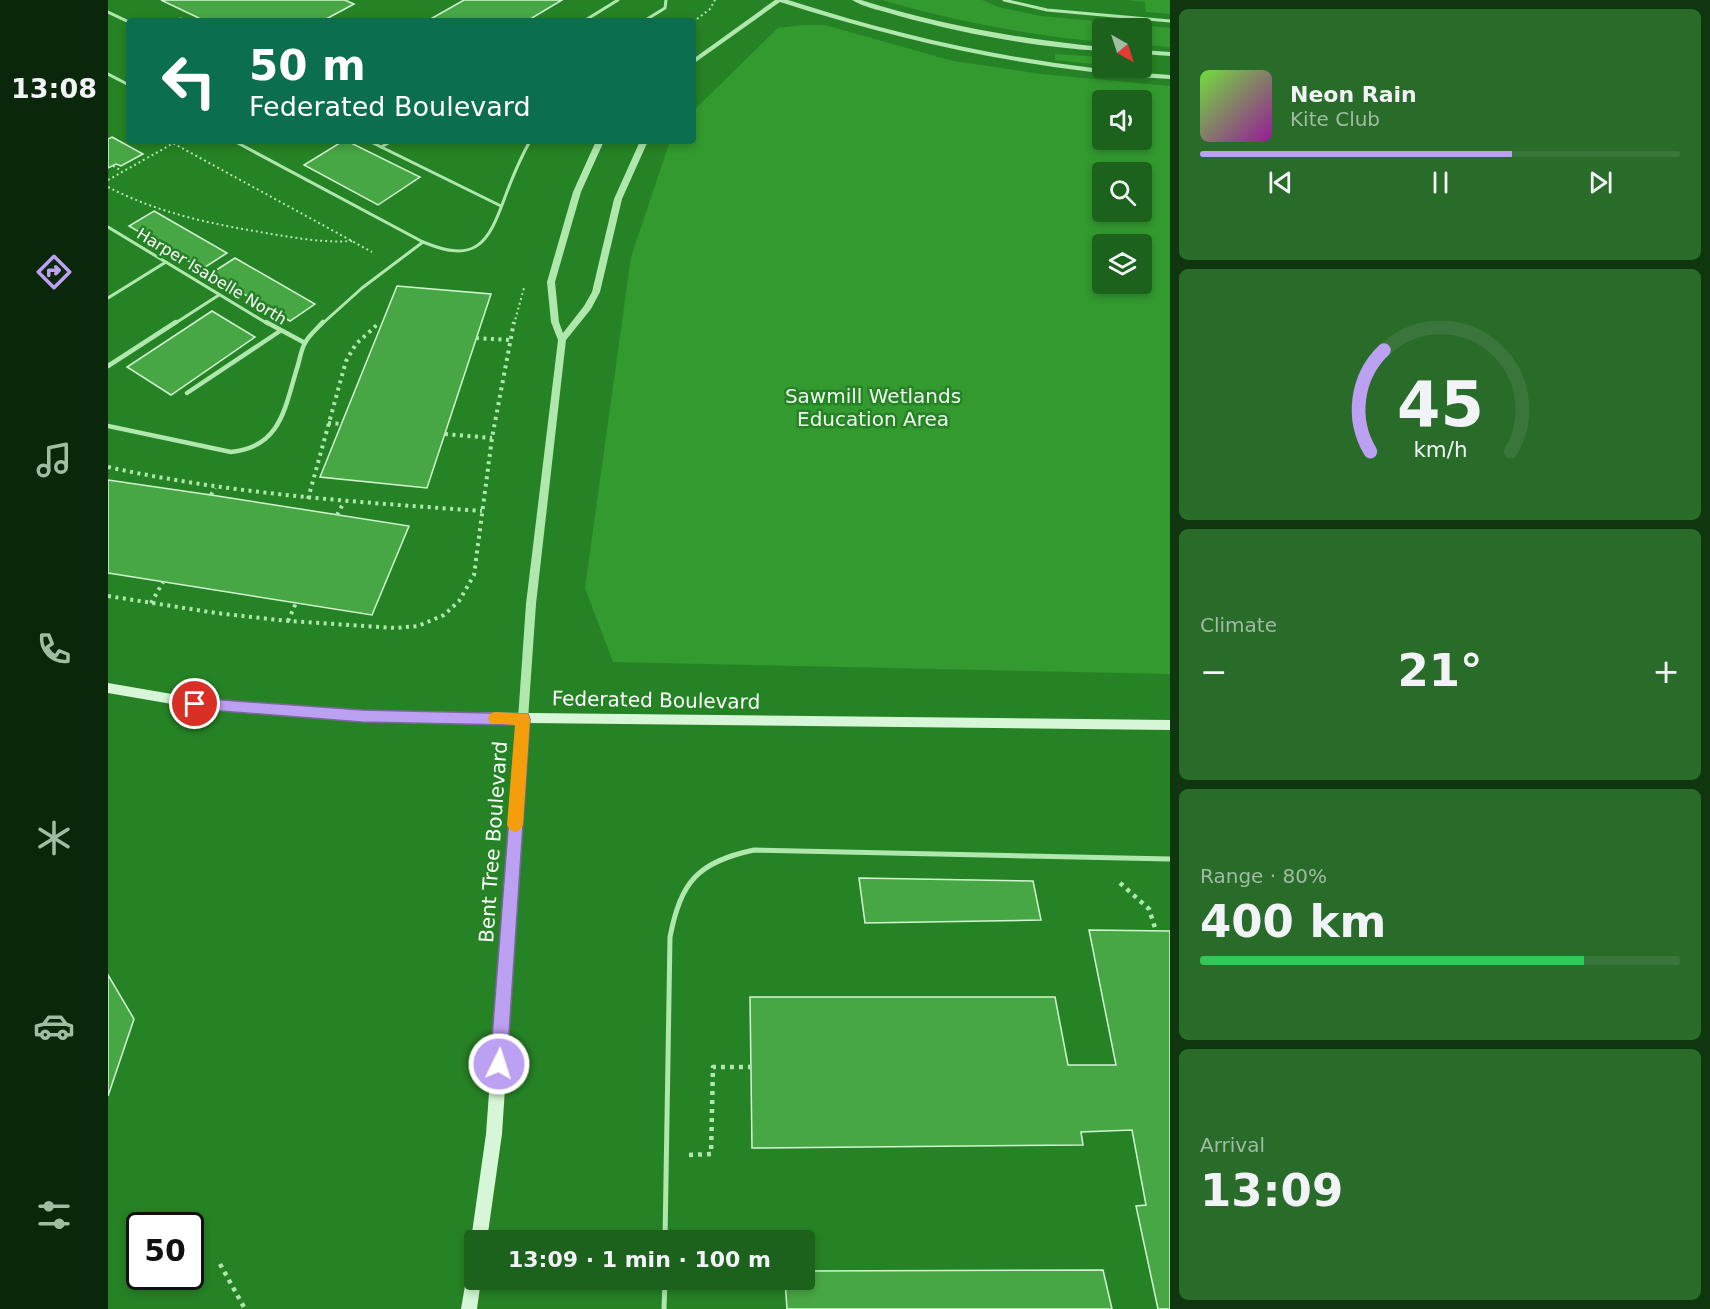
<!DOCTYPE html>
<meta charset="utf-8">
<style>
body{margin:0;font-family:"DejaVu Sans",sans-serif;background:#296b29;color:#f1f3f6;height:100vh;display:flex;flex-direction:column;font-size:22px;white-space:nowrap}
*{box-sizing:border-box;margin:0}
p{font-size:20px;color:#a0bca3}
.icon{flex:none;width:33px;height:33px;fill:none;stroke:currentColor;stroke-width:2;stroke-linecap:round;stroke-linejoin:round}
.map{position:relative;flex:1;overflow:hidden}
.panel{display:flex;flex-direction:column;gap:9px;padding:9px;background:#0f360f;width:540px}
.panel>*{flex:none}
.top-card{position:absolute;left:18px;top:18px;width:570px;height:126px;border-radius:6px;box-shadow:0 3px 9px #0003;background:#0b6e4f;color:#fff;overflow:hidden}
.needle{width:39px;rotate:141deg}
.controls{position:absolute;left:984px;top:18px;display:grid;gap:12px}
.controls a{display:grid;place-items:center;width:60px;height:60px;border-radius:6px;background:#1c621c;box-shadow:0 3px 9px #0003;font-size:30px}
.speed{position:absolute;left:18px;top:1212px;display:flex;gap:12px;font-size:30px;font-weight:700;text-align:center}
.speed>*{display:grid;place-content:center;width:78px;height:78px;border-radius:50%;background:#1c621c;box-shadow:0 3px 9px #0003;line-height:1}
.speed .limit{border:3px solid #111;border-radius:9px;background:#fff;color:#111}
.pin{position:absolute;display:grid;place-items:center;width:51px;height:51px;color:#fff;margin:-26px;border:3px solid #fff;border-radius:50%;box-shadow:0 2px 6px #0007}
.me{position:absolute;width:66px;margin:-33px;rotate:4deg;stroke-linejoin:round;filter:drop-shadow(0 0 4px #0008)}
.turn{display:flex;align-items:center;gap:21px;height:126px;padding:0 24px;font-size:27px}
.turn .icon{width:78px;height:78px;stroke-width:2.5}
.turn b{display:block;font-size:42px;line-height:51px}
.big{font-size:45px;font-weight:600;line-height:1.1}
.panel .card{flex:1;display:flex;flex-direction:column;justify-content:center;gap:9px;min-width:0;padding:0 21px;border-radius:9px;background:#296b29}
.panel .dial{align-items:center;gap:0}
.dial svg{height:156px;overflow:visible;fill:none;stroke:#3a763b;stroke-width:7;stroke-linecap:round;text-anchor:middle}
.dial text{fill:#f1f3f6;stroke:none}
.song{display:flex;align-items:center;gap:18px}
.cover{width:72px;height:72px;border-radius:9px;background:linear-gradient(135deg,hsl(100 70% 55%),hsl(300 70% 35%))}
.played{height:6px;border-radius:3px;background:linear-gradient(90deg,#bca0f2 65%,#3a763b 65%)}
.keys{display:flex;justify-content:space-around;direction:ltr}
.heat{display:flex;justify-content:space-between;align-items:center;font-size:33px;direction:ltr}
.charge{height:9px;border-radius:4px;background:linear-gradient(90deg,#34c759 80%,#3a763b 0)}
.trip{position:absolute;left:356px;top:1230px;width:351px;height:60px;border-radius:6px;background:#1c621c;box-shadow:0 3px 9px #0003;font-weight:600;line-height:60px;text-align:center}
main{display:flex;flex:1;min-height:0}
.dock{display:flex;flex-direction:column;width:108px;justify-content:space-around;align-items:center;background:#0b270b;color:#a0bca3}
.dock .icon{width:42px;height:42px}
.dock .selected{color:#bca0f2}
.dock b{font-size:27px;color:#f1f3f6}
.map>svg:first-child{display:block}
.green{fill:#329a2f;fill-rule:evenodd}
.building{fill:#48a745;stroke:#d2f6d1;stroke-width:1.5}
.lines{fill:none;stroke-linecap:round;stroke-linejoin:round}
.path-far2{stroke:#afe7ad;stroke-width:2;stroke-dasharray:2 3;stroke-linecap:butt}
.path-far1{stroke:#afe7ad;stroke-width:4;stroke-dasharray:3 4.5;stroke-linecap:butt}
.path{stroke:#afe7ad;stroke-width:4.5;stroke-dasharray:4 5;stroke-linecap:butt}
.service-far2{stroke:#afe7ad;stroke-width:3}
.service-far1{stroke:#afe7ad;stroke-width:4.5}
.service{stroke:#afe7ad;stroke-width:5}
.tertiary{fill:#afe7ad;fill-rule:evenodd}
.secondary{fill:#d7f6d7;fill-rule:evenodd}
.route{fill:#bca0f2;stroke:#7a689d;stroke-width:1.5}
.slow{fill:#f59e0b}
.labels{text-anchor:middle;stroke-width:5;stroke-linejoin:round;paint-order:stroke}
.far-street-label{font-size:16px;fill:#fff;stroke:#268325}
.park-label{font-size:20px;fill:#edfbed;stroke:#268325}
.street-label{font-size:20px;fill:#fff;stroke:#268325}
</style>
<main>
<nav class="dock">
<b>13:08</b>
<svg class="icon selected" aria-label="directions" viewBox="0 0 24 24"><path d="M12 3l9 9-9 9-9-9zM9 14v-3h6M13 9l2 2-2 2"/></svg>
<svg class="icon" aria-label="music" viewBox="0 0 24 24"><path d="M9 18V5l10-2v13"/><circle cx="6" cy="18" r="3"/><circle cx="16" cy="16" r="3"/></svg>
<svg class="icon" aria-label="phone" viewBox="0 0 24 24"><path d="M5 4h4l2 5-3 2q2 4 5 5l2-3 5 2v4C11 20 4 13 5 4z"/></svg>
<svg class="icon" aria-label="climate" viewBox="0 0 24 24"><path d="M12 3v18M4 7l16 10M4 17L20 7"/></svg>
<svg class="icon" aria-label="car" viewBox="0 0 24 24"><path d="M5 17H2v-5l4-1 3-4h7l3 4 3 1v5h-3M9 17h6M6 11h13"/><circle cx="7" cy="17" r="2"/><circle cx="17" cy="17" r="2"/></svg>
<svg class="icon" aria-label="filters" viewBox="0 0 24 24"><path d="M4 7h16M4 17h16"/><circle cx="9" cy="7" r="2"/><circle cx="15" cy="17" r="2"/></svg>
</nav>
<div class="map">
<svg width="1062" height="1309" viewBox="0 0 1062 1309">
<rect width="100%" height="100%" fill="#268325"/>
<g class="green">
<path d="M774,0H874L890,7L933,16L1062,28V47L1034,45V28H994V42C920,35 845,21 774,0Z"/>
<path d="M1018,0H1062V14L1038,12L1037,2Z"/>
<path d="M695,25H717L845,61L933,74L1062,86V674L505,662L477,588L523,257L562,141H585V111L670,28ZM994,100H1034V140H994ZM1034,172V212H994V172ZM1034,244V284H994V244Z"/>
<path d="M947,54L994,57V65L947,60Z"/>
</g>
<g class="building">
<path d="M53,0H237L246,4L220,18L227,21H97Z"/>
<path d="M356,0H454L419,21H319Z"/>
<path d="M4,137L35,154L13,166L8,164L0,168V139Z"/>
<path d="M235,141H239L312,177L270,205L196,165Z"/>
<path d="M46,211L119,253L94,269L21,226Z"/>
<path d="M127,258L207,304L182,321L102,274Z"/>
<path d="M289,286L383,294L319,488L212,477Z"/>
<path d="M104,311L147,337L63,395L19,367Z"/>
<path d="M0,480L103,495L301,526L264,615L0,573Z"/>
<path d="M751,878L925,881L933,920L757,923Z"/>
<path d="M981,930L1062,931V1309H1050L1028,1206L1038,1205L1024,1130L973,1132L975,1145L644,1148L642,997H947L960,1065H1008Z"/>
<path d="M0,975L26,1019L0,1096Z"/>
<path d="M995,1270L1004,1309H679L677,1280H696V1271Z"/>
</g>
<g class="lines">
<g class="path-far2">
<path d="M72,18L77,21"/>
<path d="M585,22L602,9L607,0"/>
<path d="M61,141L264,252"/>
<path d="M5,166L14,171"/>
<path d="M0,180L64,144"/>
<path d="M0,187C50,213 103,224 158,233C187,238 216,243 245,241"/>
<path d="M406,324L416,288"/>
</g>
<g class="path-far1">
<path d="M368,338L401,340"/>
<path d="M220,423L233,424"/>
<path d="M337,434L384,438"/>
<path d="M0,467C123,494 248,502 374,511"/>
<path d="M103,495L107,488"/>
<path d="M200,499L238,361L248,344L271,323"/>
<path d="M229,515L236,502"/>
<path d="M0,596L108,613L180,621L288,628L310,626L336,615L351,601L366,575L384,438L406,322"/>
<path d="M43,603L55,582"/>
<path d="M180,621L188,603"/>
</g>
<g class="path">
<path d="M1012,883L1041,909L1048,931"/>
<path d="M581,1155L603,1154L605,1067H643"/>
<path d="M112,1264L137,1309"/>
</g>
<g class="service-far2">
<path d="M896,0L939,10L1062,21"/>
<path d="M0,12L21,22"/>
<path d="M476,21L510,0"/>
<path d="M536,21L557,8L558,0"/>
<path d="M0,74L21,85"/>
<path d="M126,141L315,242C368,264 380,244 397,197C404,178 412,159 422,141"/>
<path d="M261,141L393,206"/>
<path d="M273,147L284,141"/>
<path d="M0,227L160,324"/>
<path d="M0,298L58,262"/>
<path d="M66,324L111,295"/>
<path d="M214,324L254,288L315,242"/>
</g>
<g class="service-far1">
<path d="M158,322L197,343"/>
<path d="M0,366L68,322"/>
<path d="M79,393L172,331"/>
<path d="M0,426L123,452C174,447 177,406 190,365C192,358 193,350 197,343C201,335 209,329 215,322"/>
</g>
<g class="service">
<path d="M557,1240L562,937C573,881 590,862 646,850L1062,859"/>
<path d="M556,1309L557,1280"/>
</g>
<g class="tertiary">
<path d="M667,0H680C808,41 927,66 1062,75V79C925,70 803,44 672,2L585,64V59Z"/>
<path d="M744,0H753C832,25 912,39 994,47V51C926,47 857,34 791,16C776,11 757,8 744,0Z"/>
<path d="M1034,50L1062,52V56L1034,54Z"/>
<path d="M488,141H496L473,192L447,282L451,322L455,333L476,306L484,292L506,199L532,141H540L514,199L492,292L483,309L458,340L428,604L420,719L419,722L415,724L411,722L410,719L418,604L450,340L443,322L439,282L465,192Z"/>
</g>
<g class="secondary">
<path d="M0,683L87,698L254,711L1062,720V730L421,723L394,1134L379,1240H366V1246L363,1240L378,1134L408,723L254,721L87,708L0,693Z"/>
<path d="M366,1266V1280H373L369,1309H353L360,1268Z"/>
</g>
</g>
<path class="route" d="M87,698L254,710L420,714L422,719L399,1064L397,1070L391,1072L385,1070L382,1064L408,725L254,722L87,709L82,708L80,704L82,699Z"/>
<path class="slow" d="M387,712L420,714L422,719L415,825L412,830L407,832L402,830L399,825L407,725L382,723L380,718L382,714Z"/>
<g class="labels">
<g class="far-street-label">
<text transform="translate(104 276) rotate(31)" y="6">Harper Isabelle North</text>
</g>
<g class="park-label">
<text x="765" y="403">Sawmill Wetlands<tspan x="765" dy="23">Education Area</tspan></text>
</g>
<g class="street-label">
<text transform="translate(548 700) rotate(1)" y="7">Federated Boulevard</text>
<text transform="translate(385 842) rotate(-86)" y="7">Bent Tree Boulevard</text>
</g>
</g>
</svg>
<div class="controls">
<a><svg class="needle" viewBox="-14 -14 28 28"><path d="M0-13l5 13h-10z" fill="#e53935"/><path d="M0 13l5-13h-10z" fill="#a0bca3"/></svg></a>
<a><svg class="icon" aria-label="sound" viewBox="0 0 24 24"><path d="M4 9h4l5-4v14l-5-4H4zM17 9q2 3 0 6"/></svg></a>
<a><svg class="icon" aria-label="search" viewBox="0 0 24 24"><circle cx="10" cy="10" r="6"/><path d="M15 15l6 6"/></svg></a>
<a><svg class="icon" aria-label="layers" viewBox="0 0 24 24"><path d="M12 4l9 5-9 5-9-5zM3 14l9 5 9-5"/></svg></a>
</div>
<div class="speed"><div class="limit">50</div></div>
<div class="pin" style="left:87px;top:704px;background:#d93025"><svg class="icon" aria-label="arrive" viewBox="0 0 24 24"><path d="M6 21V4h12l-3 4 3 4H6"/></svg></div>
<svg class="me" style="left:391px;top:1064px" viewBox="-20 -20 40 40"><circle r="17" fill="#bca0f2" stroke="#fff" stroke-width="3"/><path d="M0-11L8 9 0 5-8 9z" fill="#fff"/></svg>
<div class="trip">13:09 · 1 min · 100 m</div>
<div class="top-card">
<div class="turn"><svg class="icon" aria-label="left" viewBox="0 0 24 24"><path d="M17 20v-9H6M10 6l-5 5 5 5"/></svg><div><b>50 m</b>Federated Boulevard</div></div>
</div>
</div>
<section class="panel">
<div class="card">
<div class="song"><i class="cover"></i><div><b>Neon Rain</b><p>Kite Club</p></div></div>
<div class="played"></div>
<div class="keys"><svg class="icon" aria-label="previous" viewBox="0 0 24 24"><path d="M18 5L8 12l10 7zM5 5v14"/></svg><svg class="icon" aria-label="pause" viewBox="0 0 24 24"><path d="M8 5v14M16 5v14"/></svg><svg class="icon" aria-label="next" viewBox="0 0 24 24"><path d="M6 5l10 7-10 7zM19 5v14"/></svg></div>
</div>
<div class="card dial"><svg viewBox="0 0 100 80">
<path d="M14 69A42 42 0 1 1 86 69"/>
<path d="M14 69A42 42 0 0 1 21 17" stroke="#bca0f2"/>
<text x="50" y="56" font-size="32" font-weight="700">45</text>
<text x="50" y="72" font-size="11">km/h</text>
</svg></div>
<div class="card"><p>Climate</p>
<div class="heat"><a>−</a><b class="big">21°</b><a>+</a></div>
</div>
<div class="card"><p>Range · 80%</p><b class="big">400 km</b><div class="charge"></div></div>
<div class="card"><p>Arrival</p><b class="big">13:09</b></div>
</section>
</main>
